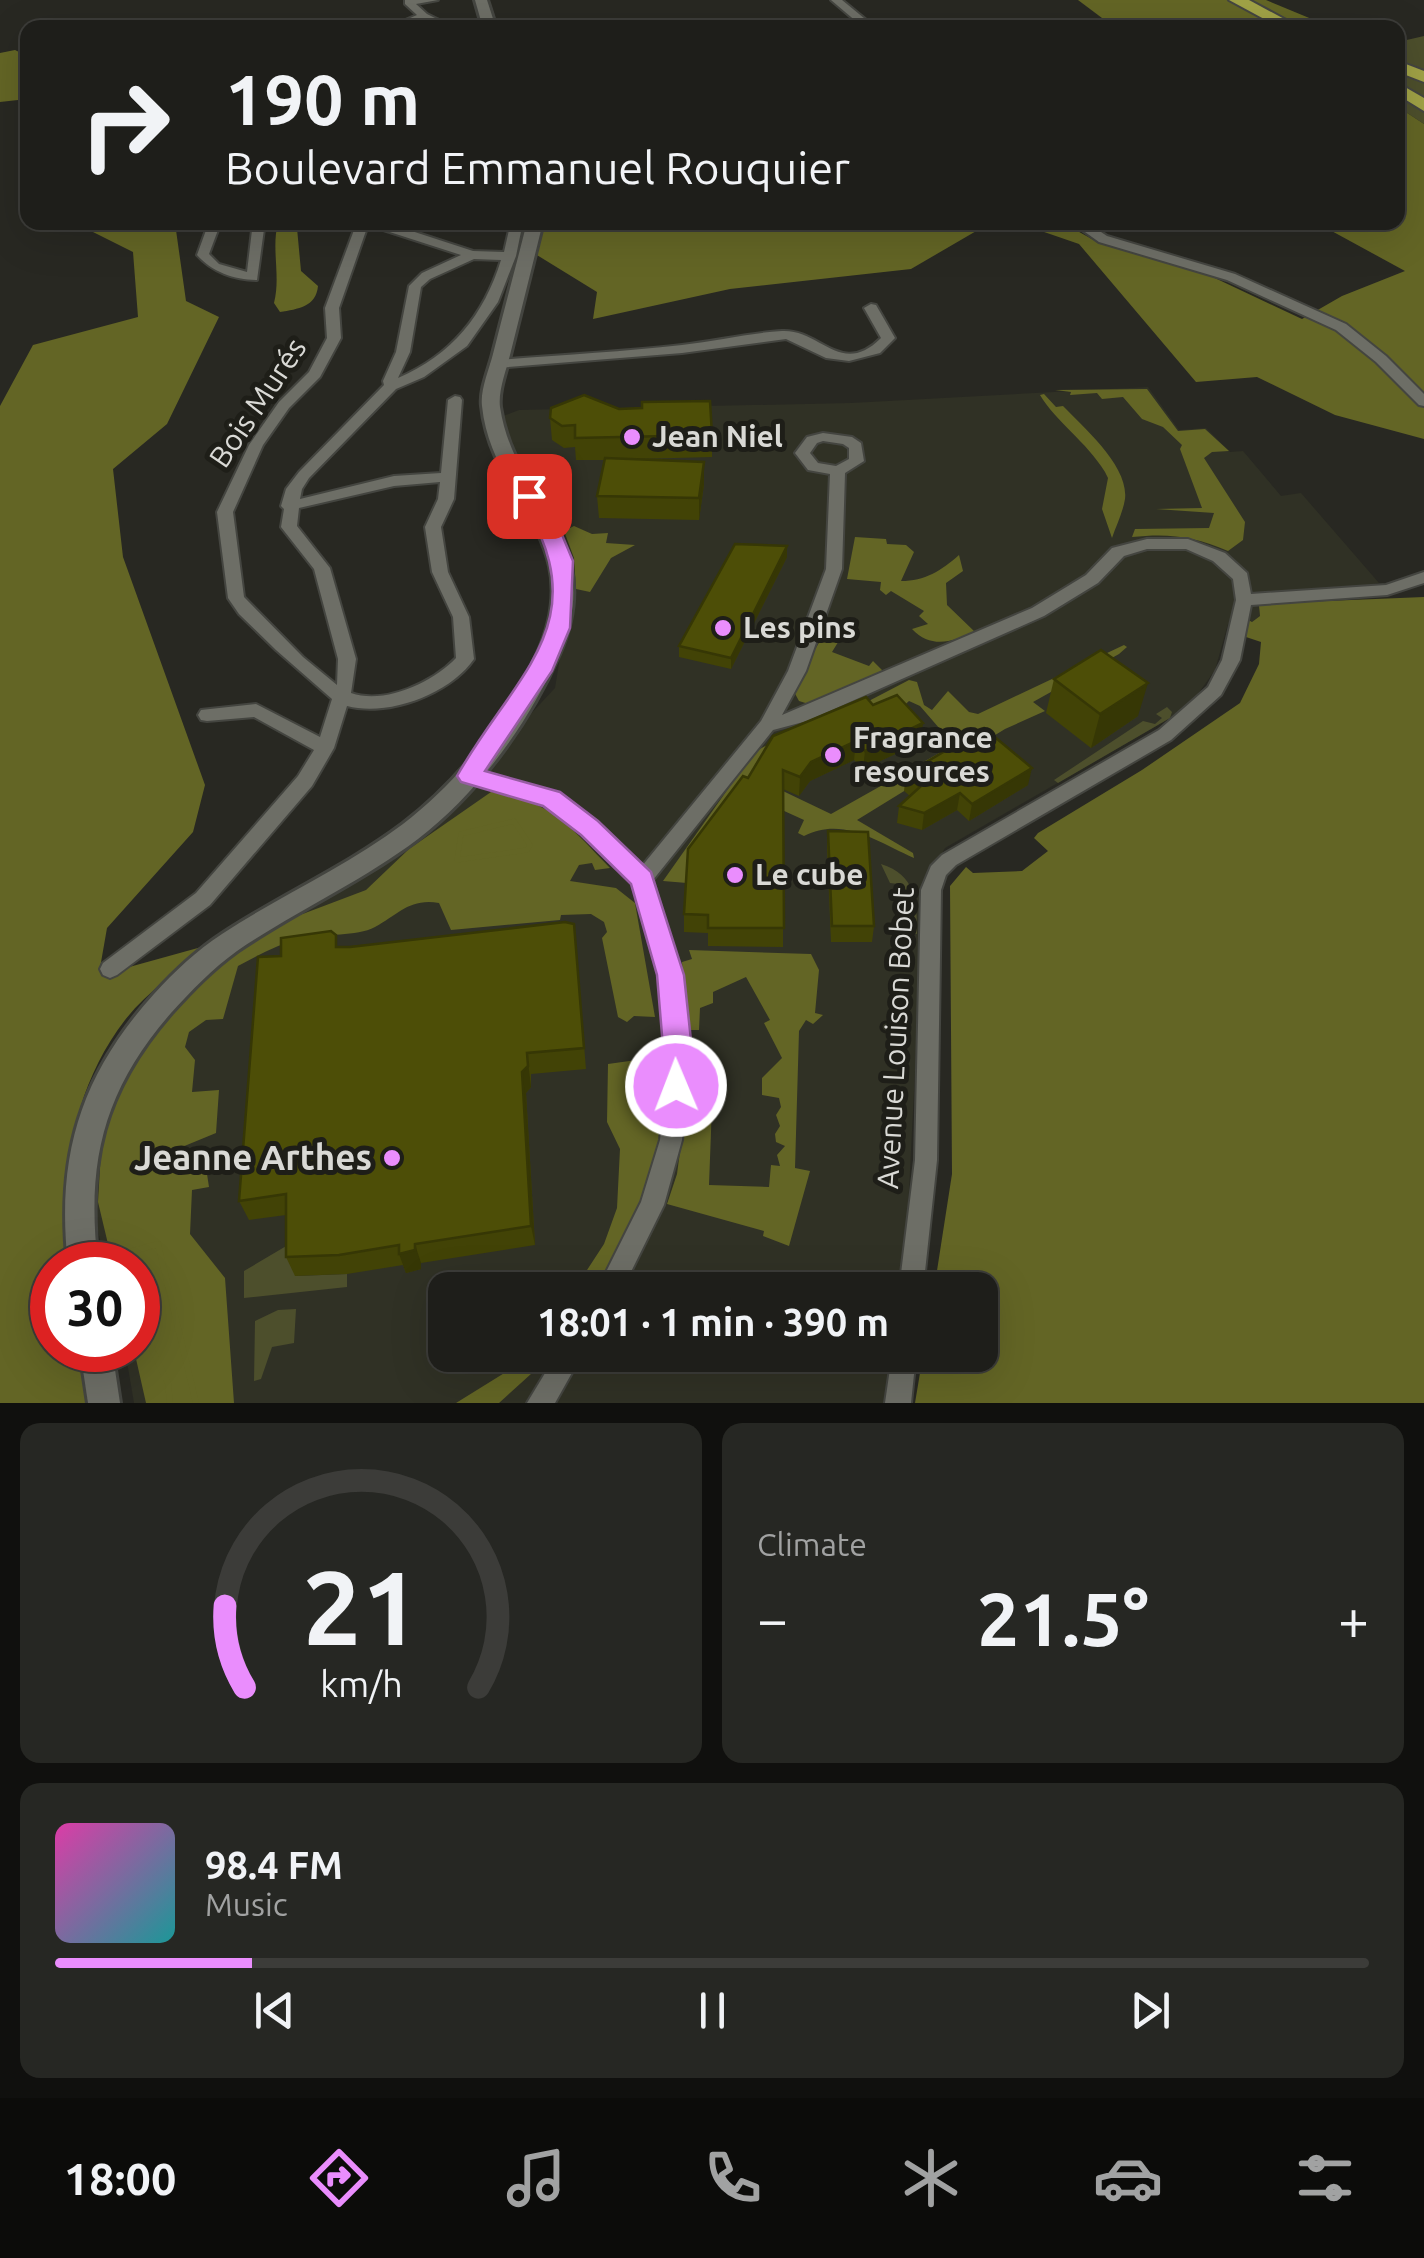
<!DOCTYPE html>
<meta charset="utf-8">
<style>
body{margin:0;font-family:Ubuntu,sans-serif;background:#262723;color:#f1f3f6;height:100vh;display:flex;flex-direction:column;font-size:38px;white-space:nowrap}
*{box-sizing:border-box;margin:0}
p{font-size:32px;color:#a1a2a2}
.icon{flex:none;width:55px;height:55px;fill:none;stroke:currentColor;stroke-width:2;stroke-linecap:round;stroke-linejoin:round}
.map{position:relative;height:1403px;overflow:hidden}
.sheet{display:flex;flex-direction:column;gap:20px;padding:20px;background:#10100e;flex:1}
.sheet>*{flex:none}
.banner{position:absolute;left:20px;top:20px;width:1385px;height:210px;border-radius:20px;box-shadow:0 10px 40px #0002,0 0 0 2px #3c3c39;background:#1e1e1a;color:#f1f3f6;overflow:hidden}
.speed{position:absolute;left:30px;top:1242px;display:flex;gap:20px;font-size:50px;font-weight:700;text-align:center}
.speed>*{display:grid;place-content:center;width:130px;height:130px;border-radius:50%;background:#1e1e1a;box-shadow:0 10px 40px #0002,0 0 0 2px #3c3c39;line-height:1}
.speed .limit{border:15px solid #d22;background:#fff;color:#111}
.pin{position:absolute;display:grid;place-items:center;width:85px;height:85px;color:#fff;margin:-42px;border-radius:20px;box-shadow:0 5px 15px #0006}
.me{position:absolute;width:110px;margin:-55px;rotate:359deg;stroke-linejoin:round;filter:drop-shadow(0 0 8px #0008)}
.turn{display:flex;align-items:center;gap:35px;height:210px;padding:0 40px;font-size:45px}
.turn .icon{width:130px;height:130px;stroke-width:2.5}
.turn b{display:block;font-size:70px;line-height:85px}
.big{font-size:75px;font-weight:700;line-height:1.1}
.sheet .card{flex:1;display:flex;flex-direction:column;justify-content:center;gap:15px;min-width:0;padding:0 35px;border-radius:20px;background:#262723}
.sheet .dial{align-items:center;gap:0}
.dial svg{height:260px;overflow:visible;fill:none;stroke:#3c3c39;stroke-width:7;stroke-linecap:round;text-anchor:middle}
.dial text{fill:#f1f3f6;stroke:none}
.song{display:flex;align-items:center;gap:30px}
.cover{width:120px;height:120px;border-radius:15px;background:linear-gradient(135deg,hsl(320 70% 55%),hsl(180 70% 35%))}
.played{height:10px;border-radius:5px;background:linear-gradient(90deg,#ea8dfd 15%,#3c3c39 15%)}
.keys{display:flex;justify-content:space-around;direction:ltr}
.heat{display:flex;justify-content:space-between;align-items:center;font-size:55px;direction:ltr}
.sheet .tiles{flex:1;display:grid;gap:20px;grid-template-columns:1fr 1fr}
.card:last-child{grid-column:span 2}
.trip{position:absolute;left:428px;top:1272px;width:570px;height:100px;border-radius:20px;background:#1e1e1a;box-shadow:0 10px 40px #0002,0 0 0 2px #3c3c39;font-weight:700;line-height:100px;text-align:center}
.tabs{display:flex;height:160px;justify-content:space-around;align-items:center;background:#0c0c0a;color:#a1a2a2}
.tabs .icon{width:70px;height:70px}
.tabs .active{color:#ea8dfd}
.tabs b{font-size:45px;color:#f1f3f6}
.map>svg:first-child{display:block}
.built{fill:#303125}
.green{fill:#4d4f2c}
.forest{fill:#636525}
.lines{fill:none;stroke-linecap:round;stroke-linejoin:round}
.stream-far1{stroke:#636525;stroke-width:5}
.stream{stroke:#636525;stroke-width:6}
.minor-casing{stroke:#444540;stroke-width:4}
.tertiary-casing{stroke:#444540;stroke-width:6}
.trunk-casing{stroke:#444540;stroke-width:4}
.minor{fill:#6d6e66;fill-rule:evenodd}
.tertiary{fill:#6d6e66;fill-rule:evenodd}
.trunk{fill:#a0a246;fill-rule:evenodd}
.wall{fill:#424306}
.shaded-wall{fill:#363705}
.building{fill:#4d4e07;stroke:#363705;stroke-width:2.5}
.route{fill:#ea8dfd;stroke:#985ca4;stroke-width:2.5}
.poi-dot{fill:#ea8dfd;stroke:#1e1e18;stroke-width:4}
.labels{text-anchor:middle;stroke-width:10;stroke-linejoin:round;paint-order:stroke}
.street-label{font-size:30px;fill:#d9d9d5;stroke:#1e1e18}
.poi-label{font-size:30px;font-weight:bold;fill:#d9d9d5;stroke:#1e1e18;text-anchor:start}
.near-poi-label{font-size:35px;font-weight:bold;fill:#d9d9d5;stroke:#1e1e18;text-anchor:end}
</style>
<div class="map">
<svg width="1424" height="1403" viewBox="0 0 1424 1403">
<rect width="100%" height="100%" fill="#282822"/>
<path class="built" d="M1148,387L1179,430L1206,428L1230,452L1243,451L1281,496L1301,493L1379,583L1259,606L1260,616L1252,622L1241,616L1228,624L1215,670L1193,701L1170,718L945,848L928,878L923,912L904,1290H445V1355H901L898,1403H134L125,1350H138V1265H106L91,1201L106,1111L249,938L410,844L555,688L574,571L560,535L504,441L503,416L519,410L851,403Z"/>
<g class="green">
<path d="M1424,36V124L1398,107V42Z"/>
<path d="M1167,707L1172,712L1170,718L1058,783L1054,780L1143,721L1155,724L1162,718L1156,714Z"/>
<path d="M881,864C916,875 917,901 917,934L902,932L898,884L890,883Z"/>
<path d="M293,1242L296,1276L347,1274V1287L244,1298V1271Z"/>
<path d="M296,1309L294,1343L272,1347L261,1379L254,1381L255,1321L278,1310Z"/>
</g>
<g class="forest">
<path d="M1078,0H1266L1331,27H1114Z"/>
<path d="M15,50L27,56V99L0,102V53Z"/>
<path d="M1398,107L1424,124V439L1335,415L1257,377L1196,382L1079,244L1018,223H1063L1099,243L1200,271L1302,319L1342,296L1405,271L1317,223L1398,222Z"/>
<path d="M103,223H175L186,301L219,317L167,424L113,469L123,557L205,785L193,832L107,928L100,968L122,969L205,946C179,970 146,993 125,1020C72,1089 57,1181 71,1265H52V1350H84L93,1403H0V406L33,345L138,317L133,252L93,232Z"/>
<path d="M278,223H300L297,228L301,271L318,286C316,307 298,309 280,312L274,303C281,276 271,249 278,223Z"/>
<path d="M548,223H990L911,269L730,289L593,319L597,292L532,252Z"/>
<path d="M1147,389L1178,431L1205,429L1229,451L1212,452L1204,458L1245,522L1243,540L1228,551C1194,536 1168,533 1132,537L1135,529L1209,528L1214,513L1156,509L1202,508L1180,449L1182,445L1163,427L1142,419L1123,397L1102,399L1097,393L1070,395L1071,392L1055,390Z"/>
<path d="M1044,394L1056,407L1063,406C1084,428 1129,466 1125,499C1123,512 1116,526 1112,538L1102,509L1108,478L1105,472C1086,441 1056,422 1040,395Z"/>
<path d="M574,526L592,534L608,533L606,543L635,545L611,558L590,592L576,589L574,558L564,531Z"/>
<path d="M855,537L886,539L887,544L906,545L914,552L901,581C925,581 941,571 959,555L963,571L946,583L947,605L975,632C952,642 931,649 912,629L928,624L919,616L924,611L891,591L886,595L880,590L881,582L847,579Z"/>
<path d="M1424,597V1403H915L923,1355H980V1290H934L952,1174L950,886L966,867L973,873L1022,871L1048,851L1034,838L1038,833L1142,770L1240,703L1259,664L1261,642L1240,635L1241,616L1252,622L1260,616L1259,606L1278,603Z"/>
<path d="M823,636L840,639L832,652L869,666L873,661L885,673L815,706L799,701L792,688Z"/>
<path d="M1124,645L1127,647L1119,654L1033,702L1045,711L1005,729L857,820L913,853L914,858C878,842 843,816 804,836L798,833L804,820L782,810L687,883L663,881L754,752L777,740L758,779L831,814L966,738L946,736L920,706L909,701L895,714L863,704L909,680L917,682L924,705L932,710L948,691L969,712L978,714Z"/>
<path d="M491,792C553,802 568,825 610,868L595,870L592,863L579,865L570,881L616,888L635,903L655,1017L634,1016L627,1022L618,1017L602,938L607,932L604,922L591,914L561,915L560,920L451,930L439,903C409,898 398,915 375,927C356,937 325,933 304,938C280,943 259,955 238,966L223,1019L206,1020L189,1032L185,1047L195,1060L192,1092L219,1090L216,1133L182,1147L192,1169L207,1174L209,1187L192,1190L190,1234L225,1278L234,1403H146L134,1350H138V1265H113L98,1202L102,1133L125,1070L161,1014L263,929L366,890L409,849Z"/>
<path d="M689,950L811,954L819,970L815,1013L823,1015L813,1024L806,1020L799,1031L795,1168L810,1171L789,1246L763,1236L764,1231L667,1204L677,1174L693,1054H708L709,1079H713L709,1185L769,1187L771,1165L780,1166L777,1155L785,1146L776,1142L775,1134L780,1126L776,1115L781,1107L779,1098L762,1095V1078L782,1058L764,1023L770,1020L746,977L713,992V1003L700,1008L699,1030H684L675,984L683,979L682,962L692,959Z"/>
<path d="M672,1055L664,1137L638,1215L599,1290H574L604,1244L617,1208L620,1149L607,1122L608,1064Z"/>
<path d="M523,1355H552L499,1403H456L514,1367Z"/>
</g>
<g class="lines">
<path class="stream-far1" d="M514,821L530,845L527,850L457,860L461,834Z"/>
<g class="stream">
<path d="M136,1265L133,1251L158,1244L196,1403"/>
<path d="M138,1273L153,1352L168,1383L170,1403"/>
</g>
<g class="minor-casing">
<g id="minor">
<path d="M405,0H438L416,4L427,14L455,28H441L424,19L402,28H387L417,15L405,4Z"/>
<path d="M831,0H842L876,28H864Z"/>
<path d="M209,222H221L209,254L219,264L247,272L253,222H265L257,280C235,280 212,272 197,255Z"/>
<path d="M357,222H384L473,251L504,252L509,230L488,222H523L516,256L498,302L467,346L424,377L396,389L309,478L302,489L300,499L394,476L441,473L448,400L455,396L460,397L462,400L454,499L441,527L448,572L469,617L474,659C450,694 388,717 347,706L334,748L312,786L210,905L117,975L110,978L103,975L100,969L103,963L196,893L298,776L314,750L254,717L207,721L201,720L198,715L201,710L256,704L320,737L332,699L276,650L239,614L228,598L217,512L249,445L279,402L309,372L327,338L325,308ZM368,225L461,255L422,273L409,286L396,352L383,381L384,385L299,472L286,489L281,506L284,509L281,527L314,569L338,659L337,685L303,657L244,597L233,512L263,445L289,408L320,377L341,338L339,308ZM474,259L501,260C484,315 452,355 398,378L410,352L421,287L430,279ZM440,482L438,499L425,527L432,572L453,617L456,658C433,682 385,705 351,693L356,659L330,568L297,526L299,508L394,486Z"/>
<path d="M1071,222H1086L1107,236L1235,274L1346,324L1386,356L1424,394V406L1419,405L1376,362L1336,330L1227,280L1099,242Z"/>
<path d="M871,304L876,305L895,338L880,353L849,361L826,358L786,339L682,353L497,368L490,364L497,360C559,355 621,352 682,345C716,341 749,333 782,331C821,329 841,378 881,338L864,308Z"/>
<path d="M823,433L852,437L861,443L864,461L845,473L842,569L806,671L782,715L1032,608L1086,575L1112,548L1147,539H1188L1225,553L1247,573L1251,594L1386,585L1424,572V583L1387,595L1251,605L1240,660L1221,695L1171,740L956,865L946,875L941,890L937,1160L923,1290H899L915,1160L921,890L931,866L942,855L1159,730L1208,687L1222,660L1236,600L1233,579L1213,561L1186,549H1147L1124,556L1098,583L1044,616L807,721L773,730L653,880L681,975L690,1059L682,1140L664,1205L622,1290H597L641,1202L660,1140L668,1059L661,975L634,883L582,833L545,804L463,781L460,776L463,771L469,769L558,794L596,823L642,866L761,721L788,671L826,569L830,474L808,470L795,453L807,437ZM823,441L843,444L849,448V459L836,466L818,463L810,453L817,443Z"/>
<path d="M556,1355H582L555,1403H527Z"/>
<path d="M892,1355H916L911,1403H885Z"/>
</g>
</g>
<g class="tertiary-casing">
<g id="tertiary">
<path d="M475,0H487L496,28H483Z"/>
<path d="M527,222H543C532,267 521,311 510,355C506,371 498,391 500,407C514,503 609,540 559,654C529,723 478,793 418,839C361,882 296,911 237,951C212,969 192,990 171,1013C103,1091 86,1163 98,1265H68C56,1156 80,1076 154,994C175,971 196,951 222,934C281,895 346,867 403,824C459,781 509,718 538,653C589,538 492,503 482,406C480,390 489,370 493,354C504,310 516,266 527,222Z"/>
<path d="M80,1350H112L120,1403H88Z"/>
</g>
</g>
<g class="trunk-casing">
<g id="trunk">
<path d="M1229,0H1249L1301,28H1281Z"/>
<path d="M1398,61L1424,71V82L1398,72Z"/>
<path d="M1398,83L1424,98V111L1398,95Z"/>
</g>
</g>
<use href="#minor" class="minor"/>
<use href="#tertiary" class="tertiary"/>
<use href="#trunk" class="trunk"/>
</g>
<g class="wall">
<path d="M619,409L712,435V457L637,459L704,462V484L699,520L599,518L597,496L605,460H576L575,447L564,448L552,440L550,418Z"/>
<path d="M787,557L731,669L679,657V646Z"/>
<path d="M1054,679L1138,716L1091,748L1046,713Z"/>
<path d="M873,705L921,742L863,769L854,760L810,781L799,796L783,789V947L708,946V933L684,932V914L748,778Z"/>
<path d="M906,774L1028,785L969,821L957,810L922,830L897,823L899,806L910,796L904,791Z"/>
<path d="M828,831L874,926L872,942H831L827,848Z"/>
<path d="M574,924L586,1069L531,1074V1087L526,1093L535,1245L421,1263V1269L406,1273L403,1265L347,1274L295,1276L286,1257V1215L249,1220L239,1201L340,947Z"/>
</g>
<g class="shaded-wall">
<path d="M704,462V484L699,520V498Z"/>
<path d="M787,546V557L731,669V658Z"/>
<path d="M1148,683L1138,716L1091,748L1100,714Z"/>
<path d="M923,723L921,742L863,769L865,751Z"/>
<path d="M856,741L854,760L810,781L799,796L800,777L811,762Z"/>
<path d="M1032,768L1028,785L969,821L972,804Z"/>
<path d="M960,793L957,810L922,830L924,813Z"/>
<path d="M527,1053L531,1087L526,1093L535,1245L531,1226L522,1072Z"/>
<path d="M415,1244L421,1263V1269L406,1273L399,1254Z"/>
</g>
<g class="building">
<path d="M584,395L619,409L642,408V402L710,401L712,435L575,438V425L562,426L550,418L551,408Z"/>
<path d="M605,458L704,462L699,498L597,496Z"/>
<path d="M735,544L787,546L731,658L679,646Z"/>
<path d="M1101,650L1148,683L1100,714L1054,679Z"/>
<path d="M897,695L923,723L865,751L856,741L811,762L800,777L783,770L784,928H708V915L684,914L688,849L743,776L748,778L773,736L866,697L873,705Z"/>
<path d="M984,728L1032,768L972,804L960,793L924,813L899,806L920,787L906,774Z"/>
<path d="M828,831L868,832L874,926H832Z"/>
<path d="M565,922L574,924L584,1048L527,1053L528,1066L522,1072L531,1226L415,1244V1250L399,1254V1245L339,1255L286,1257V1194L239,1201L258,957L281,956V938L331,931L336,935V947H350Z"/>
</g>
<path class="route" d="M529,490L536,491L558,525L573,561L570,628L552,671L485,771L560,792L598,821L651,872L684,975L693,1059L686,1095L676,1099L666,1095L662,1086L664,1059L657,975L631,884L581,835L543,806L461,782L457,776C515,673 601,622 519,496Z"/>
<g class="poi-dot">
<circle cx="632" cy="437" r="10"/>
<circle cx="723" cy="628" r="10"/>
<circle cx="833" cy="755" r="10"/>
<circle cx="735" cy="875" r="10"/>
<circle cx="392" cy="1158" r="10"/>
</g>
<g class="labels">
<g class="street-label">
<text transform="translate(258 403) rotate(-56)" y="10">Bois Murés</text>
<text transform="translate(896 1038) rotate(-87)" y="10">Avenue Louison Bobet</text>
</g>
<g class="poi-label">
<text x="652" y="447">Jean Niel</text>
<text x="743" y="638">Les pins</text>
<text x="853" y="748">Fragrance<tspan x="853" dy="34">resources</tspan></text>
<text x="755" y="885">Le cube</text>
</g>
<g class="near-poi-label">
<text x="372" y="1170">Jeanne Arthes</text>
</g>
</g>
</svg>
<div class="speed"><div class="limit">30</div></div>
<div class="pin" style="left:529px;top:496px;background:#d93025"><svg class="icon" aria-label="arrive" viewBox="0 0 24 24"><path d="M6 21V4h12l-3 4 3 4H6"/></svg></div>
<svg class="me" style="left:676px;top:1086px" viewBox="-20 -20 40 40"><circle r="17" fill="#ea8dfd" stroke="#fff" stroke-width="3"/><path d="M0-11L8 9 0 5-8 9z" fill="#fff"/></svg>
<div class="trip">18:01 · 1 min · 390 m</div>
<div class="banner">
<div class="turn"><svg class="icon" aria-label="right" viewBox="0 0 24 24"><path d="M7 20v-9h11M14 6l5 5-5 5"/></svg><div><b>190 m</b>Boulevard Emmanuel Rouquier</div></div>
</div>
</div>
<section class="sheet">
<div class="tiles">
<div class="card dial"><svg viewBox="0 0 100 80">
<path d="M14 69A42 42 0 1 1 86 69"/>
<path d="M14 69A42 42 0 0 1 8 44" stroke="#ea8dfd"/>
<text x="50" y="56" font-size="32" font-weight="700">21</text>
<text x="50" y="72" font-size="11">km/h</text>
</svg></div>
<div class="card"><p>Climate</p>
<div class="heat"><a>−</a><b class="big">21.5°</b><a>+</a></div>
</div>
<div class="card">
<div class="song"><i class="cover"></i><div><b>98.4 FM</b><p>Music</p></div></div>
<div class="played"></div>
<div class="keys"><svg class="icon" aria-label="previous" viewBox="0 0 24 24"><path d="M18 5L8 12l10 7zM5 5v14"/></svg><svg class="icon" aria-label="pause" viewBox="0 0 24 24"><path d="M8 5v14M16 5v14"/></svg><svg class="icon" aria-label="next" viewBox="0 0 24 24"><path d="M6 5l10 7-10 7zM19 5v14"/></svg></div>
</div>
</div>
</section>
<nav class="tabs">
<b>18:00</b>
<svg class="icon active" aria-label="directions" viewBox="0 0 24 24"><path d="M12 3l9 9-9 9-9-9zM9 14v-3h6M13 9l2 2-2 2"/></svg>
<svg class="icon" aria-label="music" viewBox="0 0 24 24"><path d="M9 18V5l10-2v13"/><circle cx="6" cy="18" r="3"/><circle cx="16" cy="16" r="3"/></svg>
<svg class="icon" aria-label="phone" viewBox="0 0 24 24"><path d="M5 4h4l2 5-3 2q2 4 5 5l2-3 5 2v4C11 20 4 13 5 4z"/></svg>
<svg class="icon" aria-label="climate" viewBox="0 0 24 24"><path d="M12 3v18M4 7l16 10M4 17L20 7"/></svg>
<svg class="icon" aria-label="car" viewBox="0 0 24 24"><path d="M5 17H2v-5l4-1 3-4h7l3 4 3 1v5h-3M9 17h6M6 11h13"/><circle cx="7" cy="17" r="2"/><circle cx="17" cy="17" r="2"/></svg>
<svg class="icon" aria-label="filters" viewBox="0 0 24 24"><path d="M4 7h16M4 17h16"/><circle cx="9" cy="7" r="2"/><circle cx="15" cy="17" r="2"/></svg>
</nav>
